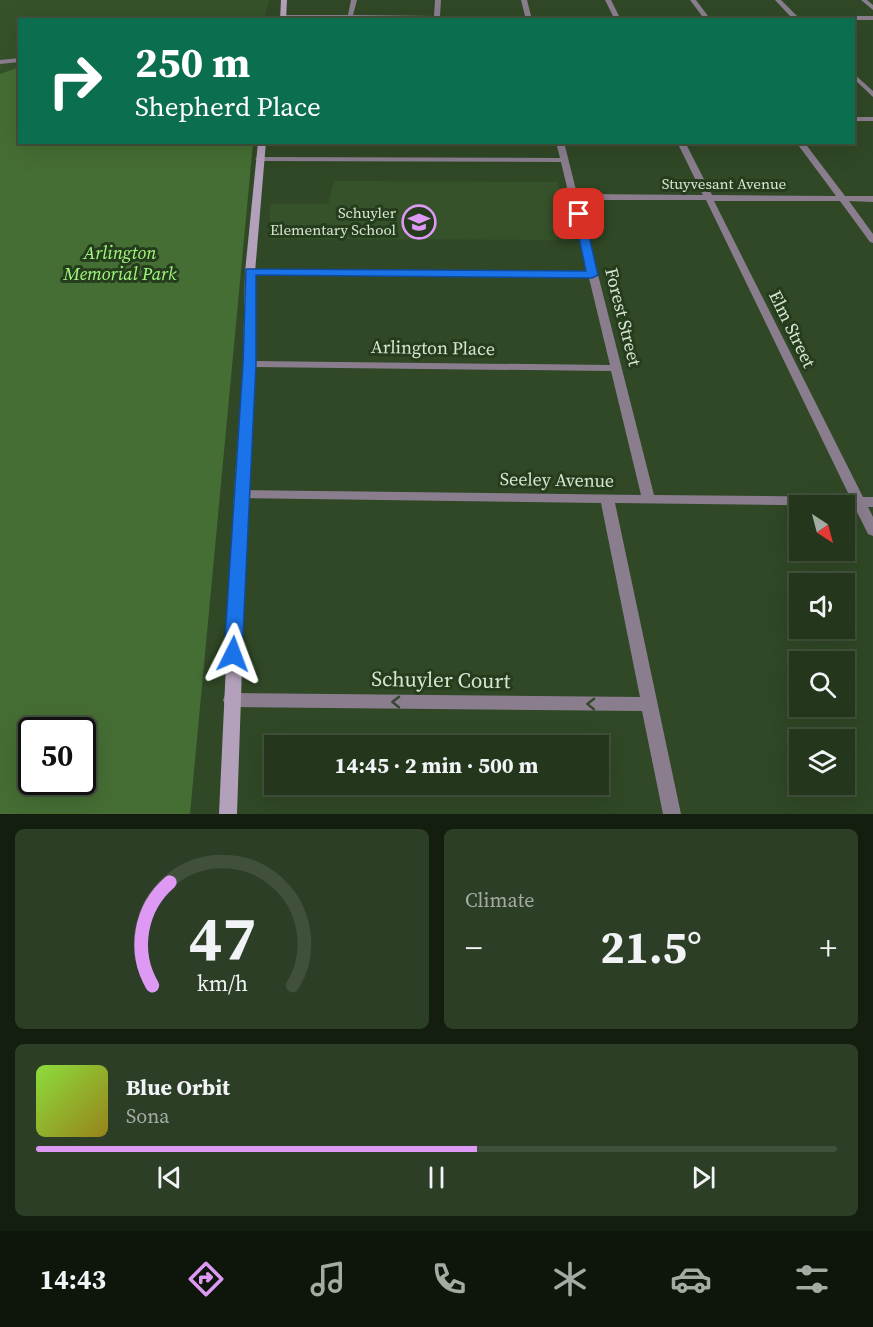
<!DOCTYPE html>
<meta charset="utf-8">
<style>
body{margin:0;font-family:"Source Serif 4",serif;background:#2c3e25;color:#f1f3f6;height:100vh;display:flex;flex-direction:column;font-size:22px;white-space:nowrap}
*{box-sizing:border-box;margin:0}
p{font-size:20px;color:#a3aba3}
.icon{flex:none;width:33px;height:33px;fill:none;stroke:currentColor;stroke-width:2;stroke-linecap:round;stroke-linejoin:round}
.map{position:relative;height:814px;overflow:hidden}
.details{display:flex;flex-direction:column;gap:15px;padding:15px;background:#141e0f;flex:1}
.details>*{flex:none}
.top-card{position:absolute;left:18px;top:18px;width:837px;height:126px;border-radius:0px;box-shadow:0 6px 24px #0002,0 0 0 2px #41503b;background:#0b6e4f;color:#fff;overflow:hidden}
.needle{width:39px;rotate:144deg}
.tools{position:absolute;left:789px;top:495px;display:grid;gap:12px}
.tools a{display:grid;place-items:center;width:66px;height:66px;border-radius:0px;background:#24361c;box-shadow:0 6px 24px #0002,0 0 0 2px #41503b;font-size:30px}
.speed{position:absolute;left:18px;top:717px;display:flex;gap:12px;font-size:30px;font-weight:700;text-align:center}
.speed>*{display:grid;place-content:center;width:78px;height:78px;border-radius:50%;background:#24361c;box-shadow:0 6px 24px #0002,0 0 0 2px #41503b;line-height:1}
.speed .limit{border:3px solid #111;border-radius:9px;background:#fff;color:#111}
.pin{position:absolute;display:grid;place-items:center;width:51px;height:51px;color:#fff;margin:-26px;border-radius:12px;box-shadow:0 3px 9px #0006}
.me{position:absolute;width:66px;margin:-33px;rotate:3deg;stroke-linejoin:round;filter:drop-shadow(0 0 4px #0008)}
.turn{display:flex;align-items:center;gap:21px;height:126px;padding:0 18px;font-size:27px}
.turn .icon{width:78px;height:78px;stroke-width:2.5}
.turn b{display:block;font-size:42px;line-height:51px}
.big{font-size:45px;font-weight:700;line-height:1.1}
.details .tile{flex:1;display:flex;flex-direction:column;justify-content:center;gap:9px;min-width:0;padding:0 21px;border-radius:9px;background:#2c3e25}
.details .dial{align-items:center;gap:0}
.dial svg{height:156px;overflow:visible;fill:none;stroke:#41503b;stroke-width:7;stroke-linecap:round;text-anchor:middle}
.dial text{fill:#f1f3f6;stroke:none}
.song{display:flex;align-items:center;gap:18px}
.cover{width:72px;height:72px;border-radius:9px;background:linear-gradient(135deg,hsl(90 70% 55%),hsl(50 70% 35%))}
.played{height:6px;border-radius:3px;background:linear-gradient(90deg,#dd99f4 55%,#41503b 55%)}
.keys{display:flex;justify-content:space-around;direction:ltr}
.heat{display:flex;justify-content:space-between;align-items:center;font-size:33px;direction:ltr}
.details .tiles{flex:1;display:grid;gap:15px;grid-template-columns:1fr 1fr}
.tile:last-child{grid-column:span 2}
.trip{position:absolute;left:264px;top:735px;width:345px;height:60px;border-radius:0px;background:#24361c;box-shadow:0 6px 24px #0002,0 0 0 2px #41503b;font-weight:700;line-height:60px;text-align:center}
.dock{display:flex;height:96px;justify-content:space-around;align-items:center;background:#0e160b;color:#a3aba3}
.dock .icon{width:42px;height:42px}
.dock .on{color:#dd99f4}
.dock b{font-size:27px;color:#f1f3f6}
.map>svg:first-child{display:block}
.built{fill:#35522a}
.green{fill:#456e34;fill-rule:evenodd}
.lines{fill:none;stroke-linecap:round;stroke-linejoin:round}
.street{fill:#8a7e8e;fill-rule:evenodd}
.secondary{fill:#b3a0ba;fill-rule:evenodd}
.oneway{stroke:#34472d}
.route{fill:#1a73e8;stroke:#114b97;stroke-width:1.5}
.labels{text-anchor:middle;stroke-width:6;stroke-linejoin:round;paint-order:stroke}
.far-street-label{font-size:15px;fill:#d7e6d2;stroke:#253d1c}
.far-poi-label{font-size:15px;fill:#d7e6d2;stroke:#253d1c;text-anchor:end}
.park-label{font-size:18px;font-style:italic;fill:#a2f97f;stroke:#253d1c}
.street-label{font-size:18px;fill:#d7e6d2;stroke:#253d1c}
.near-street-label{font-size:21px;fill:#d7e6d2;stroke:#253d1c}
</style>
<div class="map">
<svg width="873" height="814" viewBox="0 0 873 814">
<rect width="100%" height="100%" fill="#304826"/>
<g class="built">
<path d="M0,0H269L264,19L20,20L19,67L0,74Z"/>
<path d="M334,181L558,182L573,240L270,239V204H328Z"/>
</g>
<path class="green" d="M19,67L20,142L253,143L190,814H0V74ZM32,730H82V782H32Z"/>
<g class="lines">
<g class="street">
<path d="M351,0H357L353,15L434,16L435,0H441L440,16H525L521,0H527L531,16H613L605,0H611L619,16H702L690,0H696L708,16H790L775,0H781L797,16H873V20L284,19L281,17L284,15H348Z"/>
<path d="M861,0H867L873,5V10Z"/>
<path d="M20,58V62L0,64V60Z"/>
<path d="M854,74L873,91V97L854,79Z"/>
<rect x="854" y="117" width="19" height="4"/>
<path d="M556,142H564L577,194L703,195L677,142H685L712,195L836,196L796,142H804L845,196H873V202L849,201L873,234V243L870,242L840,201H714L863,497H873V507H868L873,517V536L868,534L854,506L615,503L681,814H663L642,711L231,707L225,705L223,700L225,695L231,693L640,697L601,503L241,498L236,497L234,494L236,491L241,490L641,495L611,371L249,367L243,364L249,361L610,365L589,278L250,275L245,272L250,269L587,272L561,162L259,161L255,159L259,157L560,158ZM579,200H706L850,497L654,495Z"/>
</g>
<g class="secondary">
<path d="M281,0H287L286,20H280Z"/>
<path d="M258,142H266L255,272V364L248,494L237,814H219L234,494L243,364L245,272Z"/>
</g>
</g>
<defs><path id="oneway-chevron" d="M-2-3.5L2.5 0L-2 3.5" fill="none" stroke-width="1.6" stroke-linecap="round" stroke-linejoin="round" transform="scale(1.5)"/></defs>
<g class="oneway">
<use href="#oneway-chevron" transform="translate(396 702) rotate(-179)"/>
<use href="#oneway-chevron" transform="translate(591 704) rotate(-179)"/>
</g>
<path class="route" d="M579,211L584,214L598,275L592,278L256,275V364L242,654L240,660L233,662L227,660L224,654L243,364L246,269L586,271L574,214Z"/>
<defs>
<g id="school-ring" transform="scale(1.725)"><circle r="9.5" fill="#253d1c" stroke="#dd99f4" stroke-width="1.5"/><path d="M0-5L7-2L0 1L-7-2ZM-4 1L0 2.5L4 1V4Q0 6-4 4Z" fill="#dd99f4"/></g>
</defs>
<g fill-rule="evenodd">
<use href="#school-ring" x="419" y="222"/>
</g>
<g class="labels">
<g class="far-street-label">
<text x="724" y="189">Stuyvesant Avenue</text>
</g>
<g class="far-poi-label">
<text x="396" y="218">Schuyler<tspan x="396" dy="17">Elementary School</tspan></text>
</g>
<g class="park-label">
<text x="120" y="259">Arlington<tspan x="120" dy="21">Memorial Park</tspan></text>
</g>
<g class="street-label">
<text transform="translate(623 317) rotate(76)" y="6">Forest Street</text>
<text transform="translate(792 329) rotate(64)" y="6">Elm Street</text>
<text transform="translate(433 348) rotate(1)" y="6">Arlington Place</text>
<text transform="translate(557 480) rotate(1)" y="6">Seeley Avenue</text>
</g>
<g class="near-street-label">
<text transform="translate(441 680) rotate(1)" y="7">Schuyler Court</text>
</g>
</g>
</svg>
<div class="tools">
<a><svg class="needle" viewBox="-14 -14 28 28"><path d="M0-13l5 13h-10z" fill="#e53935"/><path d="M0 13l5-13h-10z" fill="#a3aba3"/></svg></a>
<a><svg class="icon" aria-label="sound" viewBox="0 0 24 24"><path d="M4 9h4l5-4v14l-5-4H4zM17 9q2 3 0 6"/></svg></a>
<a><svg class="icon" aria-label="search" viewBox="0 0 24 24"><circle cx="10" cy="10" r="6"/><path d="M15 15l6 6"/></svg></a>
<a><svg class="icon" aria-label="layers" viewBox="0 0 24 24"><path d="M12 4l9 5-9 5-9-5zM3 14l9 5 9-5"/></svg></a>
</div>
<div class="speed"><div class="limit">50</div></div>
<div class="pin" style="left:579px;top:214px;background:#d93025"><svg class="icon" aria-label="arrive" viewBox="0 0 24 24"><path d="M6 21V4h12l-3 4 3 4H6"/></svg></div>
<svg class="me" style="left:233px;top:654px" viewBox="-20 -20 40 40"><path d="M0-17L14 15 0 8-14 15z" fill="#1a73e8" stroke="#fff" stroke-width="4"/></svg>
<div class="trip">14:45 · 2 min · 500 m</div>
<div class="top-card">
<div class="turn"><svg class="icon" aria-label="right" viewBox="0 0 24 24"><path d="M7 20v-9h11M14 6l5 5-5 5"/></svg><div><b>250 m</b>Shepherd Place</div></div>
</div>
</div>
<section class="details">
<div class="tiles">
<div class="tile dial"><svg viewBox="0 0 100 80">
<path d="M14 69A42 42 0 1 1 86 69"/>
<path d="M14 69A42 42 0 0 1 23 16" stroke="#dd99f4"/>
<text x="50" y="56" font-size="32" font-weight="700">47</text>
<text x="50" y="72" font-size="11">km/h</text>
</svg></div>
<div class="tile"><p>Climate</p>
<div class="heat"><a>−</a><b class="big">21.5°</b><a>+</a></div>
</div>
<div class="tile">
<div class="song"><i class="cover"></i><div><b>Blue Orbit</b><p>Sona</p></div></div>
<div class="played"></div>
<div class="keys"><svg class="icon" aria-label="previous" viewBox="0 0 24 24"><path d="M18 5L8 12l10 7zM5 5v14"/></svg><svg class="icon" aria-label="pause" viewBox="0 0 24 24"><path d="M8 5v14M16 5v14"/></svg><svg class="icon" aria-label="next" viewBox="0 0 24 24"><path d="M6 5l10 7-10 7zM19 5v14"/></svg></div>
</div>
</div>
</section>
<nav class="dock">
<b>14:43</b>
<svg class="icon on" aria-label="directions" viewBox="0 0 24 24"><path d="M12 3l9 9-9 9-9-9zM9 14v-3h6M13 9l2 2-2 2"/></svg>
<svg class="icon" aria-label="music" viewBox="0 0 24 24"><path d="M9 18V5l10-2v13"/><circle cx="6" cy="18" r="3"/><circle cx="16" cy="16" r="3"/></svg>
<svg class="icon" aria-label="phone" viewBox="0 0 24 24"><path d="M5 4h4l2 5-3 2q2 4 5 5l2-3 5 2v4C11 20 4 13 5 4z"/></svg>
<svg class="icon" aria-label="climate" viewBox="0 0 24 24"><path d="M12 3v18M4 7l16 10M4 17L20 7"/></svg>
<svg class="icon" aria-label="car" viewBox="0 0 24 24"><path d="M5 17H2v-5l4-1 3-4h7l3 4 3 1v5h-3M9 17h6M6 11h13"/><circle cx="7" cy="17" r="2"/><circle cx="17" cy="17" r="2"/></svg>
<svg class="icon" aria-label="filters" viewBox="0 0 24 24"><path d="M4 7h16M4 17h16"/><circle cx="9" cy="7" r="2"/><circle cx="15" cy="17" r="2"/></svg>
</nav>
